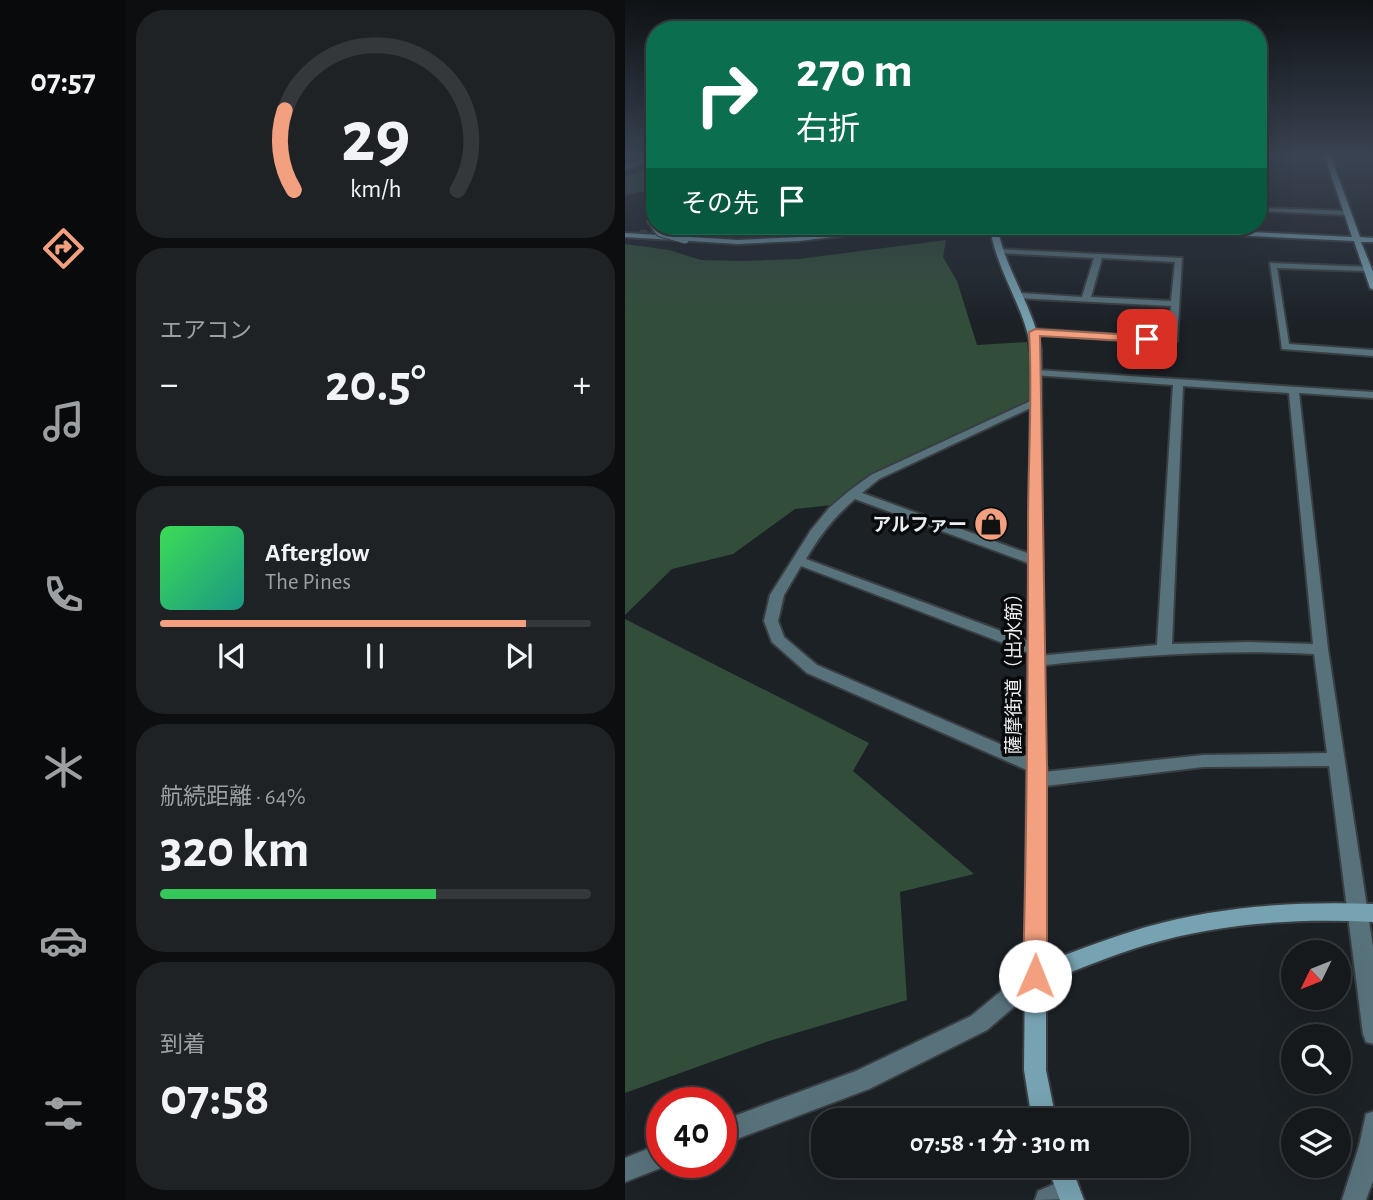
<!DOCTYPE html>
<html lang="ja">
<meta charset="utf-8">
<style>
body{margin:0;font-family:"Alegreya Sans","Noto Sans JP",sans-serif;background:#1e2225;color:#f1f3f6;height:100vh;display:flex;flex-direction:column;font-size:26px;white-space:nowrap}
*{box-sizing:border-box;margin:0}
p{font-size:23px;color:#9da0a3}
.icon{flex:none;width:38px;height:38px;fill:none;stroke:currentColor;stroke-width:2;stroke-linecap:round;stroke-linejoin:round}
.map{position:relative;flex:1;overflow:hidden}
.side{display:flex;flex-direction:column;gap:10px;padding:10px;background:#0c0e0f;width:499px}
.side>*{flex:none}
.banner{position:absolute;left:21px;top:21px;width:621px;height:214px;border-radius:28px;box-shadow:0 7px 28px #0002,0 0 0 2px #34383b;background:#0b6e4f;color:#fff;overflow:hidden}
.needle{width:46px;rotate:227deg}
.tools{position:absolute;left:656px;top:940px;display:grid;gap:14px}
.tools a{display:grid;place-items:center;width:70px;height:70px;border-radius:50%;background:#15191c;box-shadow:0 7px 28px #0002,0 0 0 2px #34383b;font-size:35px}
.speed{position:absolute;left:21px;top:1087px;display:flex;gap:14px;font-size:35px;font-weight:700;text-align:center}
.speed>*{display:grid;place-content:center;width:91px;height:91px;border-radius:50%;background:#15191c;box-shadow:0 7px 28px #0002,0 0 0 2px #34383b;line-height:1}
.speed .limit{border:10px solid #d22;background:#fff;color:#111}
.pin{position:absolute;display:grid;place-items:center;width:60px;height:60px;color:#fff;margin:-30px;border-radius:14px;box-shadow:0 4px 10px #0006}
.me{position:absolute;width:77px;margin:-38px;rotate:1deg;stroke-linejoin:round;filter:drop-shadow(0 0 5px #0008)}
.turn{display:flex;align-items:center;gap:24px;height:147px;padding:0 35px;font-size:32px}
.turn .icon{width:91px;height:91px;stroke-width:2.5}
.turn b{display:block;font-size:49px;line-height:60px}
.then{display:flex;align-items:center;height:66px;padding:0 35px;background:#0003;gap:14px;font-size:26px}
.big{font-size:52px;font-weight:700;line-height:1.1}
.side .tile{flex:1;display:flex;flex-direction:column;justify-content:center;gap:10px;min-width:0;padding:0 24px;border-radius:28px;background:#1e2225}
.side .dial{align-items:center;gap:0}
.dial svg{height:182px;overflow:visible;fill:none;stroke:#34383b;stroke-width:7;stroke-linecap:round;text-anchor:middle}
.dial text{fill:#f1f3f6;stroke:none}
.song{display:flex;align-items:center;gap:21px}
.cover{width:84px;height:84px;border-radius:10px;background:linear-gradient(135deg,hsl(130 70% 55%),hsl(170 70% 35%))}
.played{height:7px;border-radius:4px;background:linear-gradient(90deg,#f2a07f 85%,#34383b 85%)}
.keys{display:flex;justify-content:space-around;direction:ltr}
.heat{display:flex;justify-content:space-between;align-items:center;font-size:38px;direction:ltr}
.charge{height:10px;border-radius:5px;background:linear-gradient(90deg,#34c759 64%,#34383b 0)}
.trip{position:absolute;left:186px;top:1108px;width:378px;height:70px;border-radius:28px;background:#15191c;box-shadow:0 7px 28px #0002,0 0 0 2px #34383b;font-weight:700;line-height:70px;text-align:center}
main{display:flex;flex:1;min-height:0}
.dock{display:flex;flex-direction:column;width:126px;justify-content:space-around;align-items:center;background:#080a0b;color:#9da0a3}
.dock .icon{width:49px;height:49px}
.dock .current{color:#f2a07f}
.dock b{font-size:32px;color:#f1f3f6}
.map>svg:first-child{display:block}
.green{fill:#324e3a}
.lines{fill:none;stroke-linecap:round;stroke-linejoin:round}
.secondary-tunnel{stroke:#3b4044;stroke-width:7;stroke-dasharray:7 3.5;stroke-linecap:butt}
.street-casing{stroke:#393e42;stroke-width:4}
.secondary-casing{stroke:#393e42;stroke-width:4}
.street{fill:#58727c;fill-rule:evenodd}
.secondary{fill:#77a2b1;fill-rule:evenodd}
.secondary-bridge-casing{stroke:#393e42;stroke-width:9;stroke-linecap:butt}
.secondary-bridge{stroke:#77a2b1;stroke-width:7}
.route{fill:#f2a07f;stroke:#9d6853;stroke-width:2}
.labels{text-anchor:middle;stroke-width:7;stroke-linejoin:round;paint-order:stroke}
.poi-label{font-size:19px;font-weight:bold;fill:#ebeef1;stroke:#080a0c;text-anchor:end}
.street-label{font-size:19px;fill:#ebeef1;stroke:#080a0c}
</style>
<main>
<nav class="dock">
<b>07:57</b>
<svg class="icon current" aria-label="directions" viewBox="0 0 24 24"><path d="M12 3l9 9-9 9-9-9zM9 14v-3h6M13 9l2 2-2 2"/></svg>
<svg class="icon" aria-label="music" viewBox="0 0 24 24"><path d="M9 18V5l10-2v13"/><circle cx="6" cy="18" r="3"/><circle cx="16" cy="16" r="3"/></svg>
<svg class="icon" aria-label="phone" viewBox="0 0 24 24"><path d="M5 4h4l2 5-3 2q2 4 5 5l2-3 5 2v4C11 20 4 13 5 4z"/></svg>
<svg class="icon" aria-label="climate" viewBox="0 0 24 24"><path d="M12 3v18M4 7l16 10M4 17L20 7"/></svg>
<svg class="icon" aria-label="car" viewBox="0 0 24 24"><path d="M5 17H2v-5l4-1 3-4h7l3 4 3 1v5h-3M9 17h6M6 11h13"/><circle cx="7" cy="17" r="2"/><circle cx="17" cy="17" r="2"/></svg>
<svg class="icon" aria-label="filters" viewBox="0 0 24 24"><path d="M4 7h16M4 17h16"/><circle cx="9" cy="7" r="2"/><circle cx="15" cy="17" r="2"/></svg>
</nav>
<section class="side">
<div class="tile dial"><svg viewBox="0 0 100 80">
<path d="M14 69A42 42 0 1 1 86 69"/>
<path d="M14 69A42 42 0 0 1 10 34" stroke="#f2a07f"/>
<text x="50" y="56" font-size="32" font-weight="700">29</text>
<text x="50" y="72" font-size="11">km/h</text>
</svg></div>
<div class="tile"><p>エアコン</p>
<div class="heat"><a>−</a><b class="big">20.5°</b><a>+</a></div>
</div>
<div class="tile">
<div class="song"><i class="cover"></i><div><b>Afterglow</b><p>The Pines</p></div></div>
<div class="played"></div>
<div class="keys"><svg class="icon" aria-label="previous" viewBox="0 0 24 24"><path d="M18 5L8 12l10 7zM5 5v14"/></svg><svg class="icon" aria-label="pause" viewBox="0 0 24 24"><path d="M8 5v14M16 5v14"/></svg><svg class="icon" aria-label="next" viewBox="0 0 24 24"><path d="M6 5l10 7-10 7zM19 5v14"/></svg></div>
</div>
<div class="tile"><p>航続距離 · 64%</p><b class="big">320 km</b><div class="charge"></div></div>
<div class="tile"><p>到着</p><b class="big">07:58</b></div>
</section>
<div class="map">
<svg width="749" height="1200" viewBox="0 0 749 1200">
<rect width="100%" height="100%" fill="#1c2126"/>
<g class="green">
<path d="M30,168V188L0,196V176Z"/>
<path d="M321,240L318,257L332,281L352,345L402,342L410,391L407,400L249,477L207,505L170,509L108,554L47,569L0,615V244L44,250L76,260L117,261L174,259Z"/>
<path d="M0,619L244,743L228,771L349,874L275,892L282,1000L144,1041L0,1093Z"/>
</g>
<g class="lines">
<path class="secondary-tunnel" d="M15,233L67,236"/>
<g class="street-casing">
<g id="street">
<path d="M30,157V161L0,169V165Z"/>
<path d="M634,180L637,182L641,208L722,211L725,213L722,215L636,211Z"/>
<path d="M371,249L557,258L552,341L547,344L407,334V330L410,329L543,338L546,306L392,298V294L395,293L457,297L469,258L374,253H371ZM477,258L550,262L546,301L466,297Z"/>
<path d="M645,263L744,267V271H741L652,268L664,344L749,350V356L657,349Z"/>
<path d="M412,370L749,392V398L674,393L703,649L749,954V1044L741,1042L738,1034L704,766L578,767L412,787L406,785L403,780L406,775L411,774L182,673L147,642L139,621L145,595L186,530L204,508L224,491L246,475L412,398L416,399V403L254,479L237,493L416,558L418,561L416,564H406L230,499C209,517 195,535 181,559L417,646L419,650L417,654H407L176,566L159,595L153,621L159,637L192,665L419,763L422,768L419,772L578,755L702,753L689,654C596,649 504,656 412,666L407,665L404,661L407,657L412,656L532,645L548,385L409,375V371ZM558,386L664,393L688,644L624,642L547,644Z"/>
<path d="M410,966L417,969L420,976L417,983L362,1030L244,1089L96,1145V1121L231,1071L346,1016L403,969Z"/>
<path d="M749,1111V1178L741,1200H717L734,1146L741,1114Z"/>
<path d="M37,1143V1162L46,1164L0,1182V1158Z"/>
<path d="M443,1178L452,1181L455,1190L452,1199L410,1200L413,1191Z"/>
</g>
</g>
<g class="secondary-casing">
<g id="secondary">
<path d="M700,157H706L735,237L749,238V242H736L749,274V290L745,288L729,241L461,228L457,226H500L727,237Z"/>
<path d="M30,207V221L23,223L27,209Z"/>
<path d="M274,226H295L175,241L113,244L0,237V233L113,240L175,237Z"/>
<path d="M365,226H372C380,270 408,305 416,349L420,962C454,950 487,937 521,927C594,906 673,901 749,904V922C673,918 594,923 521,945C487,955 454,969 421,982V1070L431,1120H407L399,1070L406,349C399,305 370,269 365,226Z"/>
<path d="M422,1166H446L459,1200H435Z"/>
</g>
</g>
<use href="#street" class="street"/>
<use href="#secondary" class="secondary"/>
<g class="secondary-bridge-casing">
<path id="secondary-bridge" d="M26,221L35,233L60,240"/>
</g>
<use href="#secondary-bridge" class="secondary-bridge"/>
</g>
<linearGradient id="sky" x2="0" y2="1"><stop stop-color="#0f1215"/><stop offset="0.48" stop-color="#3a4352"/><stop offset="1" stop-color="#3a4352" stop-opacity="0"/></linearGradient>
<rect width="749" height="325" fill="url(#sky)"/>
<path class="route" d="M410,329L522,336L527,339L522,342L415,336L422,768V976L418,984L410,987L401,984L398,976C402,825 403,675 403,524C403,460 408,396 404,332Z"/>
<defs>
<g id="shop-disc" transform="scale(1.75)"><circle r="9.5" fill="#f2a07f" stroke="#080a0c"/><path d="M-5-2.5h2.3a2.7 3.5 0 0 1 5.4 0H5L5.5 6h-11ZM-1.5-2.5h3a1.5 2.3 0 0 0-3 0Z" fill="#111"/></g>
</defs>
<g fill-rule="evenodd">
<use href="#shop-disc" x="366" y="524"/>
</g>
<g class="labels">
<g class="poi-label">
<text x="342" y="531">アルファー</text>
</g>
<g class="street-label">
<text transform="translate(388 669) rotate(-90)" y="7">薩摩街道（出水筋）</text>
</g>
</g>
</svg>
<div class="tools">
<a><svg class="needle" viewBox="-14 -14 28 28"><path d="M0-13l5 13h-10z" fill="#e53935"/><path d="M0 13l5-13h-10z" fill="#9da0a3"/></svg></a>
<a><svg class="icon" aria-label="search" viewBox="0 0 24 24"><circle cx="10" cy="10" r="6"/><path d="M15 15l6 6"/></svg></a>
<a><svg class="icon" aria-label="layers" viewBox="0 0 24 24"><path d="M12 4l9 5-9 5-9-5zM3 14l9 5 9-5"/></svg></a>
</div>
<div class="speed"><div class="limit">40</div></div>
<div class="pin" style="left:522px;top:339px;background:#d93025"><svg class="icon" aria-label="arrive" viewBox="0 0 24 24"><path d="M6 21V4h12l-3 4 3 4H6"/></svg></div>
<svg class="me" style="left:410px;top:976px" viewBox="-20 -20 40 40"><circle r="19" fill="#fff"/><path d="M0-13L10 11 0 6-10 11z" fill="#f2a07f"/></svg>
<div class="trip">07:58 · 1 分 · 310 m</div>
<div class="banner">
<div class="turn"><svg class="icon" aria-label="right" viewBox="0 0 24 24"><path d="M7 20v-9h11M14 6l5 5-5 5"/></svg><div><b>270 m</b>右折</div></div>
<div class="then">その先<svg class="icon" aria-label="arrive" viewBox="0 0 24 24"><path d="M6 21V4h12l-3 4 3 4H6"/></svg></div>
</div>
</div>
</main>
